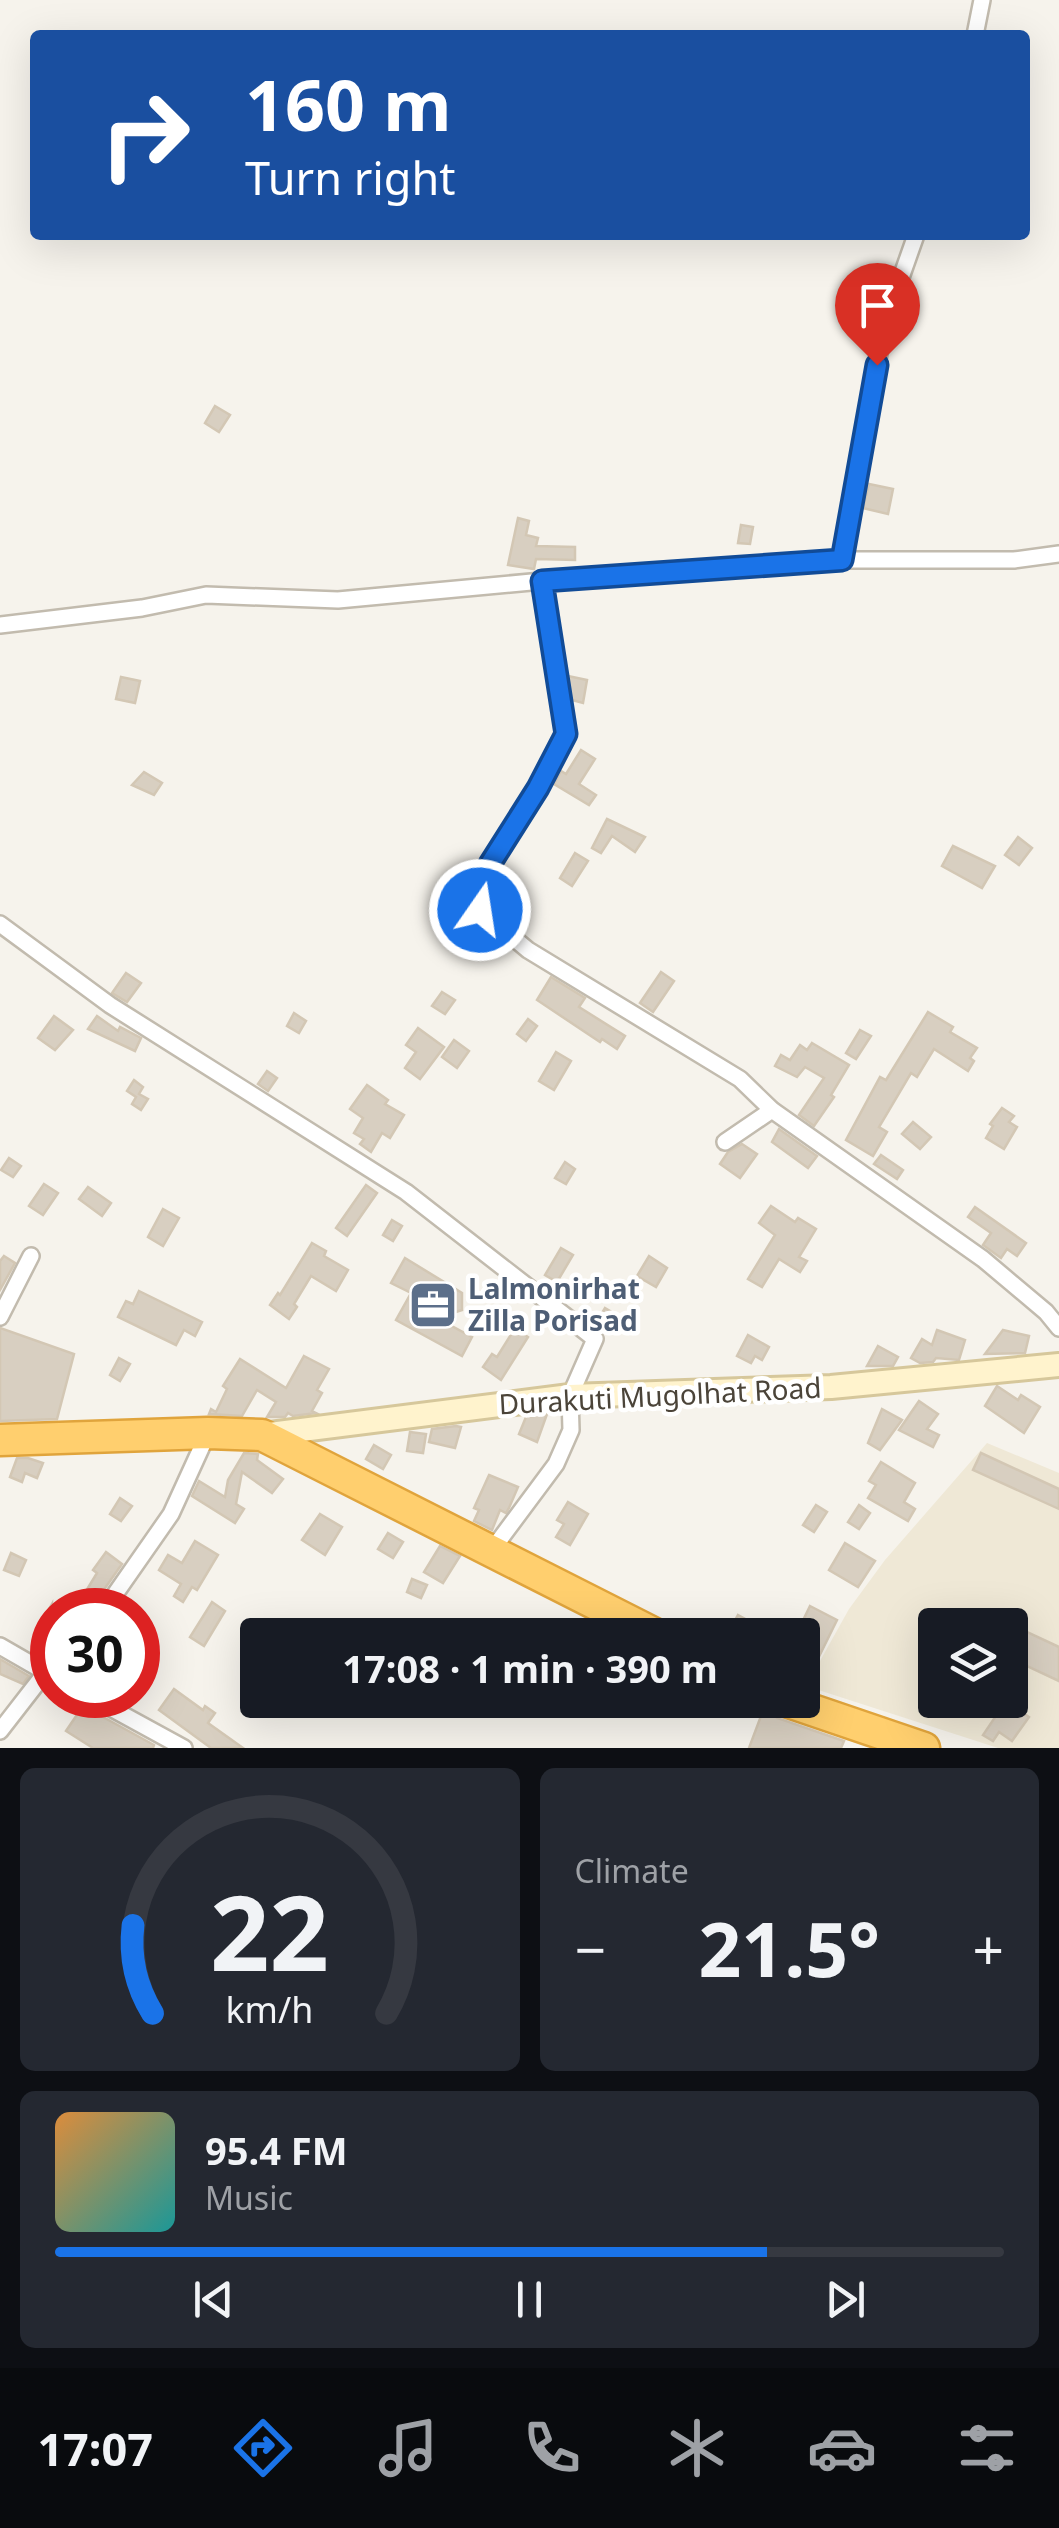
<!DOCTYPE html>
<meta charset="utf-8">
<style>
body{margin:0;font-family:"Noto Sans",sans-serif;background:#242831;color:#f1f3f6;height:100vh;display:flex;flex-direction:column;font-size:38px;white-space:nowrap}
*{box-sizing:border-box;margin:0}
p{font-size:32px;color:#9ea1a6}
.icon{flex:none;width:55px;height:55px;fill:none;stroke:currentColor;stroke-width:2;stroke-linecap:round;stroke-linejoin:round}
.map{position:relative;height:1748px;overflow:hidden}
.details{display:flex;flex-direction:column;gap:20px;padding:20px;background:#0d0f14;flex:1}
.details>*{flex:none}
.hud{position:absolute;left:30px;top:30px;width:1000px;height:210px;border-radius:10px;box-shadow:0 10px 40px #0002;background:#1a4fa0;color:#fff;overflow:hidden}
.fabs{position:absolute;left:918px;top:1608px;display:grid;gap:20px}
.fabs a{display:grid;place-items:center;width:110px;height:110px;border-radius:10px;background:#171b24;box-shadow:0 10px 40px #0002;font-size:50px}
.speed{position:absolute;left:30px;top:1588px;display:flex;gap:20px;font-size:50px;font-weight:700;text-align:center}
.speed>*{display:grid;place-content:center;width:130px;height:130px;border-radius:50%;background:#171b24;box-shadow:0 10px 40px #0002;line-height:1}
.speed .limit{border:15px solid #d22;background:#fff;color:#111}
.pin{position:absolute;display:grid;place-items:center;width:85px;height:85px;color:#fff;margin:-102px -42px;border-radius:50% 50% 50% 0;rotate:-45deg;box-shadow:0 0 10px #0007}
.pin .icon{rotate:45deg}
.me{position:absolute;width:110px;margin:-55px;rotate:13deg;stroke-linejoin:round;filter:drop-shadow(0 0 8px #0008)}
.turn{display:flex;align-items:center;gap:35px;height:210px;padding:0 50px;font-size:45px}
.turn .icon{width:130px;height:130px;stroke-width:2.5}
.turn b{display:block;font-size:70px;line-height:85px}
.big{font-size:75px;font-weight:700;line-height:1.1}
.details .tile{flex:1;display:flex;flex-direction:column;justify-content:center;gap:15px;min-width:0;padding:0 35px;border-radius:15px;background:#242831}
.details .dial{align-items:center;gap:0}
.dial svg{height:260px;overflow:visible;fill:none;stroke:#363941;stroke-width:7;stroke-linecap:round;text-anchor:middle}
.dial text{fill:#f1f3f6;stroke:none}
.song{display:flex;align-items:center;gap:30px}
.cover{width:120px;height:120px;border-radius:15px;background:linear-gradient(135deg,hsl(30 70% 55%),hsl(180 70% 35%))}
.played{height:10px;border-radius:5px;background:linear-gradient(90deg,#1a73e8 75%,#363941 75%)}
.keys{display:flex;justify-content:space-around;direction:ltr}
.heat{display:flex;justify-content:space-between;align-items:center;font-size:55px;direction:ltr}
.details .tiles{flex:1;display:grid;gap:20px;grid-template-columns:1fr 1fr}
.tile:last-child{grid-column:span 2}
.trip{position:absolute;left:240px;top:1618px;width:580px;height:100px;border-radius:10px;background:#171b24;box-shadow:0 10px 40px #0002;font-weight:700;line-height:100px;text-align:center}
.dock{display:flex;height:160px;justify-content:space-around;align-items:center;background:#090b0e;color:#9ea1a6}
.dock .icon{width:70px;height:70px}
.dock .on{color:#1a73e8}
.dock b{font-size:45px;color:#f1f3f6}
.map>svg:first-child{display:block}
.education{fill:#efe8d6;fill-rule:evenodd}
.building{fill:#d8cfc1;stroke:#d3c7b4;stroke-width:2.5}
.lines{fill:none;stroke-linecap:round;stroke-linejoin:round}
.street-casing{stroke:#c2bbae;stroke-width:20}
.secondary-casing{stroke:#d6c79b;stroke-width:28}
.highway-casing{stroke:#e0a43c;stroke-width:35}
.street{stroke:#fff;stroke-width:15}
.secondary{stroke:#fff3cd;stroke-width:22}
.highway{stroke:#ffcf6e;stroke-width:30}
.route-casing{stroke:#114b97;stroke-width:25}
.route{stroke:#1a73e8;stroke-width:18}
.labels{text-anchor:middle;stroke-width:9;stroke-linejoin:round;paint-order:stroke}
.service-label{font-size:28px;font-weight:bold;fill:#4e5e75;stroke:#fff;text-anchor:start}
.street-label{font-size:28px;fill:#4b4439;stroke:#fff}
</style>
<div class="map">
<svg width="1059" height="1748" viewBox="0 0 1059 1748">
<rect width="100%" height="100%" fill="#f6f3ec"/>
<path class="education" d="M987,1443L1059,1473V1748H998L806,1686L849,1609L885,1560ZM935,1625H1010V1700H935Z"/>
<g class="building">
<path d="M215,406L230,415L219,432L205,423Z"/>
<path d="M869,484L893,489L888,514L863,508Z"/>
<path d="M518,518L529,521L526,535L538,538L536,546L575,547V560L536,559L534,569L508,565Z"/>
<path d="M741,525L753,527L750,544L738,543Z"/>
<path d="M568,676L587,680L583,703L572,700Z"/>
<path d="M121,677L140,681L135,703L116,699Z"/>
<path d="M581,750L595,759L579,784L596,795L589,805L554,784L561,771L566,774Z"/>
<path d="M144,772L162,783L154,795L132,785Z"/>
<path d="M607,819L645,837L635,852L612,836L601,853L592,848Z"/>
<path d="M1018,837L1032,848L1019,865L1005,855Z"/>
<path d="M953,846L995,866L982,888L942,866Z"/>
<path d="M575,853L588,861L572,886L560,878Z"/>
<path d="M661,972L674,981L653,1012L640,1003Z"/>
<path d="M126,973L141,983L127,1002L112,993Z"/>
<path d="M551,977L585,998L579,1007L625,1036L617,1049L602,1039L600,1042L537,1000Z"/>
<path d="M442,992L455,1000L445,1014L432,1006Z"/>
<path d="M928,1012L953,1027L950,1032L977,1048L970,1058L974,1061L968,1071L934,1049L917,1077L911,1073L879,1127L887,1132L873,1156L846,1140L880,1077L886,1080Z"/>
<path d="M294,1013L306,1021L299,1033L287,1026Z"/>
<path d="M54,1016L73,1030L55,1050L38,1038Z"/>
<path d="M97,1016L118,1031L120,1027L141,1038L135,1051L88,1029Z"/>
<path d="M528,1019L537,1026L526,1041L517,1034Z"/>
<path d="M418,1028L444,1047L420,1079L405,1068L416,1052L406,1045Z"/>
<path d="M860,1030L871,1036L856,1059L846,1053Z"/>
<path d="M454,1040L469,1051L457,1068L442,1057Z"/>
<path d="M812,1043L849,1065L831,1095L834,1097L814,1126L799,1115L824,1078L805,1067L797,1077L775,1066L781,1055L790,1060L800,1045L807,1050Z"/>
<path d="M556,1052L571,1061L554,1090L539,1081Z"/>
<path d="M267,1071L277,1078L268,1091L258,1084Z"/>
<path d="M134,1080L143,1087L139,1094L148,1099L141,1110L132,1104L136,1097L127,1091Z"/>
<path d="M367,1085L388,1100L385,1104L404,1115L390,1138L382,1133L371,1152L360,1144L364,1139L354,1133L363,1118L350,1109Z"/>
<path d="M1002,1108L1014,1116L1009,1122L1017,1127L1004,1149L986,1138L993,1126L990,1124Z"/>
<path d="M913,1122L931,1137L920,1149L902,1134Z"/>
<path d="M779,1129L817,1156L808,1168L772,1142Z"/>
<path d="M742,1144L757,1154L740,1178L720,1164L728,1152Z"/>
<path d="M881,1155L903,1170L897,1179L874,1164Z"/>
<path d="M9,1158L21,1166L13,1177L1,1170Z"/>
<path d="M565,1162L575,1169L566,1184L555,1178Z"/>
<path d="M44,1184L58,1193L43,1215L29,1206Z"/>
<path d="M366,1185L377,1193L347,1236L336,1228Z"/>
<path d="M88,1187L111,1203L102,1216L79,1199Z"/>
<path d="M771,1206L795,1222L798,1218L816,1229L799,1257L807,1261L800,1272L779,1259L762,1287L748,1279L775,1235L759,1223Z"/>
<path d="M975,1207L1026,1243L1017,1256L1007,1249L1001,1258L983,1245L991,1233L968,1217Z"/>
<path d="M163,1209L179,1218L163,1246L148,1237Z"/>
<path d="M392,1220L402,1226L393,1241L383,1235Z"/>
<path d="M312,1243L326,1251L324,1256L348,1270L336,1291L311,1276L294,1304L297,1307L289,1319L270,1305L278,1293L280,1295Z"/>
<path d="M561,1248L573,1255L557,1282L545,1275Z"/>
<path d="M4,1256L15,1263L0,1290V1261Z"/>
<path d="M649,1256L667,1268L656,1287L637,1276Z"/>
<path d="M405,1258L462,1293V1310L437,1318L472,1337L462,1356L396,1320L411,1293L391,1283Z"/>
<path d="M139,1291L202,1322L195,1336L184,1330L176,1345L118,1317L126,1301L133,1304Z"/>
<path d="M605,1308L622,1318L617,1328L599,1318Z"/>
<path d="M0,1328L74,1354L57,1419L0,1421Z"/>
<path d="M515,1328L528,1337L501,1380L483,1367L492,1354L497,1357Z"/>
<path d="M937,1330L965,1340L959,1360L936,1358L933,1362L920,1363L911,1358L922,1339L932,1345Z"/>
<path d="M1003,1330L1029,1336L1025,1353L985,1354Z"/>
<path d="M748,1335L769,1347L762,1360L755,1356L751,1363L737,1356Z"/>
<path d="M878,1346L898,1357L893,1366H867Z"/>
<path d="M304,1356L329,1369L317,1390L322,1393L312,1411L316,1413L293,1416L288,1413L285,1417H267L276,1402L257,1390L242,1416L209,1414L211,1409L216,1412L227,1389L223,1386L240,1359L286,1388Z"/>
<path d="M119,1358L130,1364L120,1381L110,1375Z"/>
<path d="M997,1386L1018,1400L1021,1395L1040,1407L1024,1433L985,1406Z"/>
<path d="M919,1401L938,1414L927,1429L939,1435L933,1447L899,1430Z"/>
<path d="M882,1409L902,1420L880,1450L868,1443Z"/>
<path d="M547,1414L537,1442L519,1434L526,1417Z"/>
<path d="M456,1426L461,1427L455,1448L429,1442L432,1429Z"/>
<path d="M410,1432L426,1434L423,1453L407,1451Z"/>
<path d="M374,1445L391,1455L383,1469L366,1459Z"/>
<path d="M244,1453L258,1454L257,1460L283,1479L272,1493L242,1472L236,1504L244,1509L235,1523L192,1496L199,1481L225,1497L228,1480Z"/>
<path d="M981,1453L1059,1489V1509L973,1470Z"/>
<path d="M17,1458H28L43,1463L37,1478L25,1473L22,1482L10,1477Z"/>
<path d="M881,1462L915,1483L904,1502L915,1509L908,1521L868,1498L876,1485L869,1481Z"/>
<path d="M489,1475L518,1487L509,1508L506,1513L500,1510L492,1530L474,1521L479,1510L474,1508Z"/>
<path d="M120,1498L132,1506L121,1521L110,1514Z"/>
<path d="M568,1502L588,1514L570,1545L556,1537L564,1524L557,1520Z"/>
<path d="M816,1505L827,1512L814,1532L803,1525Z"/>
<path d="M859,1505L870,1513L859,1529L848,1522Z"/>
<path d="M320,1514L342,1527L325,1555L302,1540Z"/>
<path d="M388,1533L403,1542L393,1558L378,1549Z"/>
<path d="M195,1541L218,1555L197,1590L192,1587L183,1602L174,1596L181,1584L159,1570L168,1555L182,1563Z"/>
<path d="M845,1543L875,1561L858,1587L829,1570Z"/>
<path d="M440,1546L460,1556L443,1583L424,1572Z"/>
<path d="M106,1552L122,1564L98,1598L86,1591L97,1573L93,1570Z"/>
<path d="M11,1553L26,1560L19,1576L4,1570Z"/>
<path d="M412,1579L427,1585L421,1598L407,1592Z"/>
<path d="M212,1602L225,1611L204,1646L190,1637Z"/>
<path d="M52,1604V1641L36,1632Z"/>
<path d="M810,1606L837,1620L804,1687L802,1635H796Z"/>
<path d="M738,1615L775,1635H727Z"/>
<path d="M1010,1624L1059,1647V1681L1010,1658Z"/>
<path d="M0,1659L29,1676L23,1684L0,1674Z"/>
<path d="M174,1689L203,1710L205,1706L215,1713L208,1723L243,1748H211L159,1710Z"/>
<path d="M1006,1701L1029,1717L1012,1741L999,1732L993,1741L983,1735Z"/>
<path d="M83,1706L154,1745L153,1748H93L66,1731Z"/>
<path d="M764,1708L777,1718L844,1741L841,1748H749Z"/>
</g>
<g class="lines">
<g class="street-casing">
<g id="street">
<path d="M975,35L982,0"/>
<path d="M842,560L884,326L916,235"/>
<path d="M542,581L566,734L538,787L490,864L480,891V910L528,950L740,1079L772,1110L983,1259L1046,1312L1059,1328"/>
<path d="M0,625L142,608L206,595L338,600L542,581L842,560H1014L1059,554"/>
<path d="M0,924L110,1005L406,1192L595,1339L570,1396L571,1430L556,1464L492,1550"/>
<path d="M725,1142L772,1110"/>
<path d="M0,1317L31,1256"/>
<path d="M104,1610L171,1514L208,1433"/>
<path d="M0,1646L52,1676"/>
<path d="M87,1695L184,1748"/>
<path d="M0,1731L52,1664"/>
</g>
</g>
<g class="secondary-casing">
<path id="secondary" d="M262,1435L570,1396L831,1387L1059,1365"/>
</g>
<g class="highway-casing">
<g id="highway">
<path d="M0,1440L208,1433L262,1435L657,1635"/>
<path d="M783,1700L924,1748"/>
</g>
</g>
<use href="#street" class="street"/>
<use href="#secondary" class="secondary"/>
<use href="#highway" class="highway"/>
</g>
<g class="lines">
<g class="route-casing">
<path id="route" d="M480,910V891L490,864L538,788L566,734L542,581L842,560L877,365"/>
</g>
<use href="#route" class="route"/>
</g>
<defs>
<g id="office-square" transform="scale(2.5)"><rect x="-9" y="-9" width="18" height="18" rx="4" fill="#5c6f8a" stroke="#fff"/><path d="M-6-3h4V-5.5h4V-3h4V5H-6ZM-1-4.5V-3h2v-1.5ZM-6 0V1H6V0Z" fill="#fff"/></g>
</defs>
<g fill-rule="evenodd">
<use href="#office-square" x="433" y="1305"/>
</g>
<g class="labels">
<g class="service-label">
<text x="468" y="1299">Lalmonirhat<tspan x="468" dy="32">Zilla Porisad</tspan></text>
</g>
<g class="street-label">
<text transform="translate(660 1396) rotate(-3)" y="10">Durakuti Mugolhat Road</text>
</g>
</g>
</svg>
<div class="fabs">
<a><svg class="icon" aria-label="layers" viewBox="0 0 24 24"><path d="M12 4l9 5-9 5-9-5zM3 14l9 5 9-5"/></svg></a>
</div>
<div class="speed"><div class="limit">30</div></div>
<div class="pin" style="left:877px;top:365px;background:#d93025"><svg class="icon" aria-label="arrive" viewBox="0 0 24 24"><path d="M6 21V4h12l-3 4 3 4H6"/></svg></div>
<svg class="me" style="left:480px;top:910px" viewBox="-20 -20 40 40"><circle r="17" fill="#1a73e8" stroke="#fff" stroke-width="3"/><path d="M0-11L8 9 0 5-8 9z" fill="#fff"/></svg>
<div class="trip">17:08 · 1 min · 390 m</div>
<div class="hud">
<div class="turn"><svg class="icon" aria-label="right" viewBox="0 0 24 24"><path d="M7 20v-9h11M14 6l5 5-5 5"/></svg><div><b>160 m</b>Turn right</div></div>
</div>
</div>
<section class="details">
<div class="tiles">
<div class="tile dial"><svg viewBox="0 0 100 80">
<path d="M14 69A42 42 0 1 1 86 69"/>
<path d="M14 69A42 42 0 0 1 8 42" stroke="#1a73e8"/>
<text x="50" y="56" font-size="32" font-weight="700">22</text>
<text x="50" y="72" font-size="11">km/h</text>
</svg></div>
<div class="tile"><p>Climate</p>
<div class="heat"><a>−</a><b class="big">21.5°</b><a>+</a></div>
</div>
<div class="tile">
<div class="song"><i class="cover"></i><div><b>95.4 FM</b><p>Music</p></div></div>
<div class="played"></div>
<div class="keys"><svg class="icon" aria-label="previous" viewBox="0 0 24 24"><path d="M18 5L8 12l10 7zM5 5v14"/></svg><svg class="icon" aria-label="pause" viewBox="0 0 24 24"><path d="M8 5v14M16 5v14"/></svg><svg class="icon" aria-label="next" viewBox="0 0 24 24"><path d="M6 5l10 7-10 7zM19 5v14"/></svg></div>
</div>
</div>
</section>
<nav class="dock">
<b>17:07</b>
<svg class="icon on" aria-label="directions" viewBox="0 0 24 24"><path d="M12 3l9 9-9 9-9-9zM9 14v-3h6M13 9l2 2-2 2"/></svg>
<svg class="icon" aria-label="music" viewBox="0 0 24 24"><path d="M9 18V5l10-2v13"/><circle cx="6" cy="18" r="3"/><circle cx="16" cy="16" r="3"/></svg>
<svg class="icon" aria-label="phone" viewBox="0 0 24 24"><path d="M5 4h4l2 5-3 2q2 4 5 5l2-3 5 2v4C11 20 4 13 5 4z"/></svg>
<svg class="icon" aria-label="climate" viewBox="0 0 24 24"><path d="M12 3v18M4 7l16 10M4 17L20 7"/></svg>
<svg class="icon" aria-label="car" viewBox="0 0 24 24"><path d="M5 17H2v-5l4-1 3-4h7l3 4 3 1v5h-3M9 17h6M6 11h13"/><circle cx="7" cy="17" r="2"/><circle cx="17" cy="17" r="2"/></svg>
<svg class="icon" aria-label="filters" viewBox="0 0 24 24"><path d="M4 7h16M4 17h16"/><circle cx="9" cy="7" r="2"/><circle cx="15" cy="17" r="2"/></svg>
</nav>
